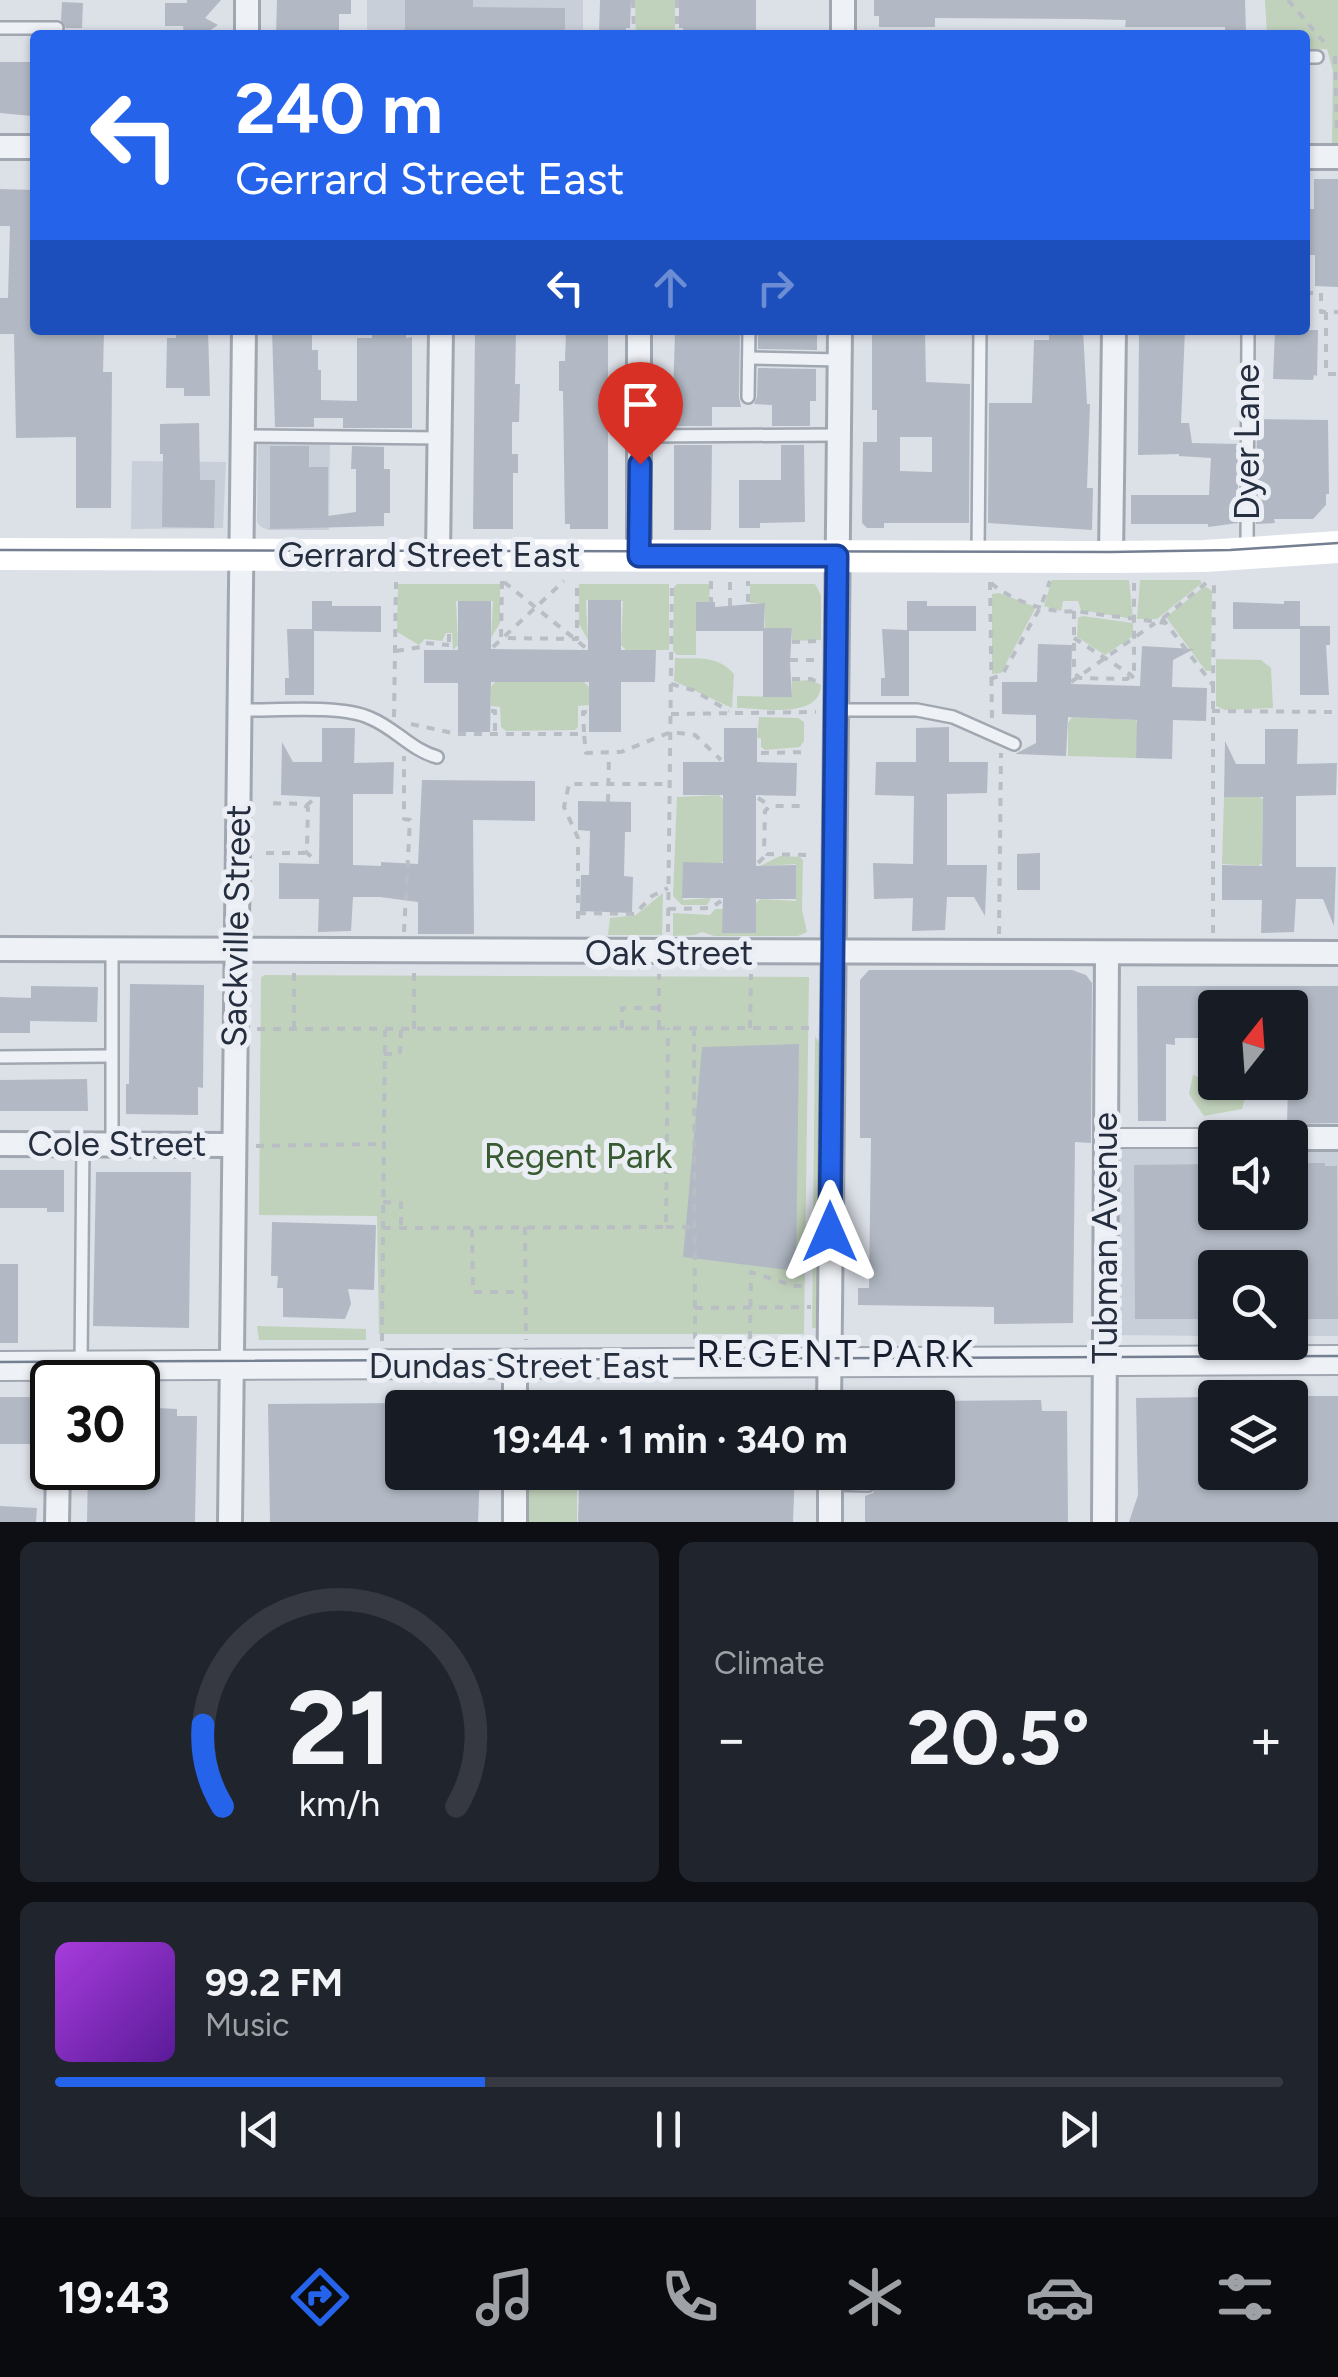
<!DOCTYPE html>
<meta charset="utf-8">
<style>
body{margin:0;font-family:Figtree,sans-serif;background:#20242c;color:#f1f3f6;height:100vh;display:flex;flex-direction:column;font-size:38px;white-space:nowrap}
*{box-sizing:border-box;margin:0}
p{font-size:32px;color:#9ea1a6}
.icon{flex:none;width:55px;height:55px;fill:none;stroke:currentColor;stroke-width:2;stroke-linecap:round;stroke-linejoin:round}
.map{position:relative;height:1522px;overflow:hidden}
.drawer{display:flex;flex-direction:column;gap:20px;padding:20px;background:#0d0f14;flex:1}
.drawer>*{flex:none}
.banner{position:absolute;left:30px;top:30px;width:1280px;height:305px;border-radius:10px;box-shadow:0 2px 8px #0004;background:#2563eb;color:#fff;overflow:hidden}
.needle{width:65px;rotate:17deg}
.buttons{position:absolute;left:1198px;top:990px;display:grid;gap:20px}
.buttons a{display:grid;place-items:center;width:110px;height:110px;border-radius:10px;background:#171b24;box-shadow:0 2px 8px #0004;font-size:50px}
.speed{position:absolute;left:30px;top:1360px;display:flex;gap:20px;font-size:50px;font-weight:700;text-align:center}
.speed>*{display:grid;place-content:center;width:130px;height:130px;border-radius:50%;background:#171b24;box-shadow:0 2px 8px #0004;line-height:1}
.speed .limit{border:5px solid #111;border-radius:15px;background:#fff;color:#111}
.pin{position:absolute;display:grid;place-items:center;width:85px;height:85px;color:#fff;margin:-102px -42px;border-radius:50% 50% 50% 0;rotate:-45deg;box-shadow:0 0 10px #0007}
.pin .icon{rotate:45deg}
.me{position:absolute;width:110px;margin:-55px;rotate:0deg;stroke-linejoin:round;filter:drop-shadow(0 0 8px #0008)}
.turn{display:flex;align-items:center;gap:35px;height:210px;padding:0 40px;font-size:45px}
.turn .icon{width:130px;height:130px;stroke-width:2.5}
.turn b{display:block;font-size:70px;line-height:85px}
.lanes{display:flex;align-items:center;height:95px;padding:0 40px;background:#0003;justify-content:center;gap:50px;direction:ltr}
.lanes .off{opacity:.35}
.big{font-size:75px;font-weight:700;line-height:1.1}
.drawer .widget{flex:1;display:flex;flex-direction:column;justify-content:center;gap:15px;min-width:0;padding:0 35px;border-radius:15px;background:#20242c}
.drawer .dial{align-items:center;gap:0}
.dial svg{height:260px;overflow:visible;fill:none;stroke:#363941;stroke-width:7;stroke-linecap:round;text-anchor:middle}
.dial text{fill:#f1f3f6;stroke:none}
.song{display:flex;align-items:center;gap:30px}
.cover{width:120px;height:120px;border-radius:15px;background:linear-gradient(135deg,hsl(280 70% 55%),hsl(270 70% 35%))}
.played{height:10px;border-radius:5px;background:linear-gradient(90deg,#2563eb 35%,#363941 35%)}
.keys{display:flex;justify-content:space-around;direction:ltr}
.heat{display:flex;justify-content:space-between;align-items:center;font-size:55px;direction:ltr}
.drawer .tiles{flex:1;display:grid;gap:20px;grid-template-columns:1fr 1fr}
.widget:last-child{grid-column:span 2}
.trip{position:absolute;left:385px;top:1390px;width:570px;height:100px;border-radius:10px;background:#171b24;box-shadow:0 2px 8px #0004;font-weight:700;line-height:100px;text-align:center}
.tabs{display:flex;height:160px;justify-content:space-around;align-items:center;background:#090b0e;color:#9ea1a6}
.tabs .icon{width:70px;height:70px}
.tabs .current{color:#2563eb}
.tabs b{font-size:45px;color:#f1f3f6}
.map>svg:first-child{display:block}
.built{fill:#c9cfd9}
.green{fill:#c1d2bc}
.building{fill:#b2b9c4;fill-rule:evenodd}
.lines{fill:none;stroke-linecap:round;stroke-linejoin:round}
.service-casing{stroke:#a1a7b1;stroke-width:16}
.pedestrian-casing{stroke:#a1a7b1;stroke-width:22}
.minor-casing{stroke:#a1a7b1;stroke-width:28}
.tertiary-casing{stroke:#a1a7b1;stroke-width:32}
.path{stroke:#b9bec5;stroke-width:4;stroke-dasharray:8 8;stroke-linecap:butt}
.service{stroke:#eef1f5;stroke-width:11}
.pedestrian{stroke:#eef1f5;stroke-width:18}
.minor{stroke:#eef1f5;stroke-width:22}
.tertiary{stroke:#eef1f5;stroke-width:28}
.secondary{stroke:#fff;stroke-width:32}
.tram{stroke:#747f92;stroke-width:2.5}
.route-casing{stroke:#184099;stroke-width:25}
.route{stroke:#2563eb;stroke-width:18}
.labels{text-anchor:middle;stroke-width:10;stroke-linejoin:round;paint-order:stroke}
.street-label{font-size:35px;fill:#242e3e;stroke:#ebeff5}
.park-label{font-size:35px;fill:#385b31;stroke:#ebeff5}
.neighbourhood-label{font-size:38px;letter-spacing:2.5px;fill:#171f2f;stroke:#ebeff5}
</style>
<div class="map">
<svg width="1338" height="1522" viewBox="0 0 1338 1522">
<rect width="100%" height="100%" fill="#dce0e7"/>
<g class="built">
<rect x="367" y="0" width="216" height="35"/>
<path d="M330,442L329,530H269L261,527L257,522L258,443Z"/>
<path d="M132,461L226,462L223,528L131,529Z"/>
<path d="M1290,1142H1338V1336H1290V1268H1215V1336L1113,1335L1117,1157L1125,1143H1215V1212H1290Z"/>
</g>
<g class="green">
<path d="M635,0H675V35H636Z"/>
<path d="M1265,0H1338V145L1332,144L1333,71L1327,49L1305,50V35H1267Z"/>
<path d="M1052,580H1129L1133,619L1081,610L1078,601H1063L1061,611L1044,606Z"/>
<path d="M1140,580H1200L1202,583L1157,619H1137Z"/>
<path d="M398,584H500V623L491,638L493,601H456L458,645L453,650L452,633H446L442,641L425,639L419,645L397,632Z"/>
<path d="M579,584H669V650H626L621,645L623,601L586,600L588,640L579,624Z"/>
<path d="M677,584H710L709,602L696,603V655H677L673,651L674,587Z"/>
<path d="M750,584H815L821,595V640L792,641V628H765V603H750Z"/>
<path d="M1205,586L1212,591L1211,671H1206L1166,617Z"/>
<path d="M999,593L1036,607L1001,673L992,674V594Z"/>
<path d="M1082,616L1133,623V636L1105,655L1077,637L1078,618Z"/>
<path d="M675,658C698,659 718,655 734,674L732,708L674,681Z"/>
<path d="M1216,659L1261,660L1271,668L1273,708L1225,710L1216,706Z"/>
<path d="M811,680L821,685C820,720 761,708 737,708V696L792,697V681Z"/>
<path d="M495,682H584L589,687V705L578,706V727L575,730L506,731L501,727L500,707L491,706V687Z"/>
<path d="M759,717L798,718L804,722V741L800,747L765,750L761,747V738H757Z"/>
<path d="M1072,717L1136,720L1138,723L1136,758L1068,756V723Z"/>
<path d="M719,795L723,799V861L719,865L683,863V900L711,898L707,905H682L673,896L677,797Z"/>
<path d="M1258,795L1263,800L1262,863L1258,866L1222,864L1224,797Z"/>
<path d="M780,856L800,857L803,860L802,910L807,932L798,936H714L702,932L695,935L673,936V913L710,915L715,909H723V933H756V903L760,899L796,901V864L760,866Z"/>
<path d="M663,893L662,935H608L610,918L636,915Z"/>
<path d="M265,975L809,977L804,1334H379L377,1216L259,1215L261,977Z"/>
<path d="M815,1036L822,1047L818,1328H812Z"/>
<path d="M1193,1075L1216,1084L1241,1083L1246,1094L1242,1109L1204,1116L1189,1094Z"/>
<path d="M257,1326L366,1329V1340H259Z"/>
<rect x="525" y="1473" width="52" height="49"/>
</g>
<g class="building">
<path d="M187,0H221L205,18L218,25L206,33H184L183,26H165V3H187Z"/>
<path d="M277,0H351V14H339V35H276Z"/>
<path d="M405,0H473V7L565,8V35H405Z"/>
<path d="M600,0H631L630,28H626V35H599Z"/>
<path d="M679,0H756V35H683V28H679Z"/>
<path d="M874,0H1245L1246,33H1225V27H1125L1126,20L1080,19L935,18V27H879V16H874Z"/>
<path d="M62,2L83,3L82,28H66L61,20Z"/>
<path d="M0,62H35V113L32,116L0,113Z"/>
<path d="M1314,179H1338V287L1315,286V255H1309L1307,228L1308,209H1314Z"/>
<path d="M0,189L35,190V330H104L103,372H112L111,508H76V437L16,438L14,334H0V298H8L10,226H0Z"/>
<path d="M176,330H208L210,396H184V388H166L167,338H176Z"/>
<path d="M272,330H312V350H318V370H321V400L357,401V338H372V330H406V338L412,337V428H343V418H314V427H275Z"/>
<path d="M475,330H516L515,384H520L519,422H512V454H518V473H513V529H473Z"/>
<path d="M608,330V529H570V524H565L563,391H559V361H565L566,331Z"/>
<path d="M726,330H740L739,397L741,407H712V426H672L675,333L726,334Z"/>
<path d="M758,330H817V350L758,349Z"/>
<path d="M872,330H925L926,382L970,384L969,523H884V528H867L862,523L863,442H877V410H872ZM900,437H932V472L900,471Z"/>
<path d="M1049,330H1083L1087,404H1090L1087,488H1093L1092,530L988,523L989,403H1032L1034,340H1049Z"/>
<path d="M1139,330H1185L1181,423H1189L1192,443L1238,444V523L1208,527V524H1131V495H1209L1211,458L1179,456V454L1138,455Z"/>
<path d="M1275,330H1318L1317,376L1314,375L1313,380L1273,379Z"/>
<path d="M758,368L816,369V401H810V426H772V405L754,404L757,397Z"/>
<path d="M1257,419L1328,420L1329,494H1326V505L1313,519H1274L1275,523L1256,524Z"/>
<path d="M199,423L200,480H215L214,528L162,527L163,454H160V424Z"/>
<path d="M674,445H712L711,530H674Z"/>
<path d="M781,445H804L805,522L760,523V528H739V480H781Z"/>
<path d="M270,446H309V467H328V516L356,512V469H351L352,446L384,447V469H390V513H384V526L270,529Z"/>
<path d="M588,600H621V650H656L655,682H621V732H589V682H491L490,732H458V683H424V650H458V601H491V649L588,650Z"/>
<path d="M312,601H332V606H381V632L314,631V695H285V678H289L287,629H312Z"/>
<path d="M907,601H927V606H976V631H909V696H881V678H885L882,629L907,630Z"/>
<path d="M1284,601H1300V626H1330V645H1326L1329,695H1300V629H1233V602L1284,604Z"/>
<path d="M696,602H715V607L765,603L764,628H792L790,663L792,697H763V631H696Z"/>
<path d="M1038,644L1072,645L1071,684L1140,686L1142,646L1194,649L1173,660L1172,687L1207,688L1206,721L1173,720L1172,759L1136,758L1137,720L1068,717L1066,756L1015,754L1036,743V715L1002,714V682H1037Z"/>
<path d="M949,727V762H988L987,793L947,794V865H987L985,916L974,897H947L945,930L912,931L913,898L874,899L873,863L913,864L914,796L875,795L876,762H916V728Z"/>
<path d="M322,728H355L354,763L394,762L393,794H353V865L381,866V862L418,864L422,780L535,781V821L473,820L474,934H418V902L380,897H353L351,931L318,932L319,899H279V863L319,864L320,797L281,795L282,742L293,762H322Z"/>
<path d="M724,728H757V762L797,763L796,796L756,795V866L796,865V899H756V933H722L723,898H682L683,862L723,863V795H683V762H724Z"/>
<path d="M1265,729H1298L1297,764L1337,763L1336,795L1296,796V867H1336L1334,926L1323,899H1296L1294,932L1261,933L1262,900H1222V865L1262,866L1263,797H1224L1225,741L1236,764H1265Z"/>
<path d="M578,801L631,802V832H625L624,876L633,877L632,913L580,911L581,875H589L590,831L578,830Z"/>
<path d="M1040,853V890H1017V854Z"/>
<path d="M869,970H1072L1086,975L1092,983L1091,1143L1075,1142L1073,1323L994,1324V1307L858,1305V1288H869L871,1138H860V980Z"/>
<path d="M130,984L204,985L203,1088L198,1087V1115L126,1114V1084H129Z"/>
<path d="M31,986L98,987L97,1022L30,1021V1033H0V997L31,998Z"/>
<path d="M1137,986H1338V1123L1287,1124L1290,1008H1215V1038H1175V1045L1166,1044V1121H1138Z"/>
<path d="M799,1044L796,1271L683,1257L702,1047Z"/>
<path d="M87,1079L88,1111H0V1080Z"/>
<path d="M1290,1163H1325V1166H1337L1338,1319H1290V1268H1215V1319H1135L1134,1165L1215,1164V1212H1290Z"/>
<path d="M0,1170H64V1212H47V1208H0Z"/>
<path d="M96,1172H191L189,1328L93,1326Z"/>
<path d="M272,1222L376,1225L374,1290L348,1289L351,1304L345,1319L283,1317V1288H277L278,1276H271Z"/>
<rect x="0" y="1264" width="18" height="79"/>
<path d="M1338,1396V1522H1129L1138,1495L1136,1398L1215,1397V1472H1290V1396Z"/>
<rect x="0" y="1397" width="49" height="47"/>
<path d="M1041,1400L1042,1411H1067L1068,1522H865V1496L873,1493L877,1484L866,1472H938V1401Z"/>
<path d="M402,1403V1472H480L478,1522H270L268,1404Z"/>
<path d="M138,1407L177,1409V1416H197L195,1522H87L88,1468H138Z"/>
<path d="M584,1472H795L793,1522H578L579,1486L583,1487Z"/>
<path d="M0,1506L37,1508L36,1522H0Z"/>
</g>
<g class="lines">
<g class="service-casing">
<g id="service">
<path d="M0,28H57"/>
<path d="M1305,57H1317"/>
<path d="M749,358L839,360"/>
<path d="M748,397L749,330"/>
<path d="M243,436L441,438"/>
<path d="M640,436L838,435"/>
<path d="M1247,550L1248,330"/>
<path d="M978,552L980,330"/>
<path d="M238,710C273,711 340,704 370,718C395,728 411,750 437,757"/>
<path d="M835,710H917L953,717L1014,744"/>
<path d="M112,949V1143"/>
<path d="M0,1057L110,1056"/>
<path d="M81,1364L83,1143"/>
<path d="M830,1484L868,1485"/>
</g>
</g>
<g class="pedestrian-casing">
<path id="pedestrian" d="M1106,1138H1209"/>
</g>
<g class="minor-casing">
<g id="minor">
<path d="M247,35V0"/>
<path d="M843,35V0"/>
<path d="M0,147H35"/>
<path d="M1305,157H1338"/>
<path d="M438,555L441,330"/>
<path d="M639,556V330"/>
<path d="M1111,557L1114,330"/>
<path d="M0,949L1338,953"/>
<path d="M1209,1138H1215"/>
<path d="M1290,1138H1338"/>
<path d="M0,1144L233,1145"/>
<path d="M515,1408V1366"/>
<path d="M829,1408L840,330"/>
<path d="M830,1472V1522"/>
<path d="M57,1522L58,1468"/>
<path d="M230,1522L244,330"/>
<path d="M515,1522V1472"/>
<path d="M1104,1522L1107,953"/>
</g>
</g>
<g class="tertiary-casing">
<path id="tertiary" d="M0,1366L1338,1360"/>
</g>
<g class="path">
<path d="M633,0L634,35"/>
<path d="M677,0V35"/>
<path d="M1288,0L1324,42"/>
<path d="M1335,56L1337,136"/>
<path d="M1305,293H1321V312H1338"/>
<path d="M1326,312V374H1338"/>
<path d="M502,581L501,638L577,639V582"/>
<path d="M711,581V602"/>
<path d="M504,582L586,648"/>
<path d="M730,582V606"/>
<path d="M990,582L992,720"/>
<path d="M991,583C1010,600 1049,614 1074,611L1166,623"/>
<path d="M748,602V581"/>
<path d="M1074,611V673L1080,678L1127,679L1134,672V583"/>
<path d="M1162,618L1213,685L1214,581"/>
<path d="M1163,618L1206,583"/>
<path d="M449,634V650"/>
<path d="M1074,638L1131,675L1138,683"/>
<path d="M792,642L818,641"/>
<path d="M493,647L564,581"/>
<path d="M396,651L422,647L426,643L449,645"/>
<path d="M790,660H815"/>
<path d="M792,679H811L817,682"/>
<path d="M990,679L1002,675L1041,606L1050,581"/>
<path d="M1071,682L1155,623"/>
<path d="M671,684L693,690L729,711"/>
<path d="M1213,685V935"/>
<path d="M491,711H495V732"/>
<path d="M1212,711L1338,712"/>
<path d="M671,714L816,712"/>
<path d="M394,717L396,582"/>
<path d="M411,724L457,734H584L586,753L621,752L671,732L695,735L721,760"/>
<path d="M584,732L583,712H589"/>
<path d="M761,753L807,752"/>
<path d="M758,798L770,806"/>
<path d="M608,802L609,754"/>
<path d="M306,806L317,796"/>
<path d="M305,851L317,862"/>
<path d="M266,853H304L307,847L308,808L303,804L267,803"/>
<path d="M806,855L767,854L764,851L765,811L770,806H807"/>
<path d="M758,863L767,854"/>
<path d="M668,909L711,908L721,901"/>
<path d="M578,913L635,914L652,896L668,888"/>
<path d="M578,919V838L564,807L569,784H670"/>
<path d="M404,932L410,820L404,819V756"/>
<path d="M668,932L672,581"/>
<path d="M999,934L1001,753"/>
<path d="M622,1028V1008H659"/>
<path d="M659,1028V974"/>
<path d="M694,1028L695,1339"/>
<path d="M750,1028L751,974"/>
<path d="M257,1029L812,1028"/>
<path d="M294,1029V972"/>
<path d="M414,1029V973"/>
<path d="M384,1054H400L401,1030"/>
<path d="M256,1146L383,1144"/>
<path d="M383,1202L401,1203V1228"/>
<path d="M525,1227L526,1340"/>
<path d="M666,1227H695"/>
<path d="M383,1228L666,1227L668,1028"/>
<path d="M472,1229L473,1292H526"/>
<path d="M695,1308L811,1307"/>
<path d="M750,1339L751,1272L794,1286H808"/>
<path d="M382,1341L385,1030"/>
</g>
<use href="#service" class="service"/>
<use href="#pedestrian" class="pedestrian"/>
<use href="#minor" class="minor"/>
<use href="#tertiary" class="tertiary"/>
<path class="secondary" d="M0,554L1111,557L1205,556L1338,547"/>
<g class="tram">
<path d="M0,550L1111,552L1230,550L1338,543"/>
<path d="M0,1362L1338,1356"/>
</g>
</g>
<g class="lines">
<g class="route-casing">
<path id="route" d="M640,464L639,556H837L830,1232"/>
</g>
<use href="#route" class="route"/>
</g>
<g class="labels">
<g class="street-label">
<text transform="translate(1247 442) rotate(-90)" y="12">Dyer Lane</text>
<text x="429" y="567">Gerrard Street East</text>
<text transform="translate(236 926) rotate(-89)" y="12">Sackville Street</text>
<text x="669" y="965">Oak Street</text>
<text x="117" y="1156">Cole Street</text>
<text transform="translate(1105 1238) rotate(-90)" y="12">Tubman Avenue</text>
<text x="519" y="1378">Dundas Street East</text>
</g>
<g class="park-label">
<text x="578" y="1168">Regent Park</text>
</g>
<g class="neighbourhood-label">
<text x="836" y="1367">REGENT PARK</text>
</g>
</g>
</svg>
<div class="buttons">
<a><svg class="needle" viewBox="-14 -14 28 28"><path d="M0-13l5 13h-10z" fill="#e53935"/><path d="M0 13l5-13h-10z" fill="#9ea1a6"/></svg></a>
<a><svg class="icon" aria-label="sound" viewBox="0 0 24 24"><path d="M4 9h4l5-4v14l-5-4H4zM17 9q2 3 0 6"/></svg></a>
<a><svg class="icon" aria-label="search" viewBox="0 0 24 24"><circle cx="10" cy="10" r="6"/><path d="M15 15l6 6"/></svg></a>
<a><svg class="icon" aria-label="layers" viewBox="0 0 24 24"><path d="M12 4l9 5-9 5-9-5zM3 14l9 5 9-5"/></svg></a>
</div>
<div class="speed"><div class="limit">30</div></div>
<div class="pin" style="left:640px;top:464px;background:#d93025"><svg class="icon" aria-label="arrive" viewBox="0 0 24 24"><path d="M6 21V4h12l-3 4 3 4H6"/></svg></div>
<svg class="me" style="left:830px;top:1232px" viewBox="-20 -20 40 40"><path d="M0-17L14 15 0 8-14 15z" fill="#2563eb" stroke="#fff" stroke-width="4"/></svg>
<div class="trip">19:44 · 1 min · 340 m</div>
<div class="banner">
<div class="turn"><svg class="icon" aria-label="left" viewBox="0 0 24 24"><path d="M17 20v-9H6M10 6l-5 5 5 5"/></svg><div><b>240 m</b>Gerrard Street East</div></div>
<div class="lanes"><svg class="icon" aria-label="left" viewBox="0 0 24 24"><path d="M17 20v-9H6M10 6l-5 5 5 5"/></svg><svg class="icon off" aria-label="ahead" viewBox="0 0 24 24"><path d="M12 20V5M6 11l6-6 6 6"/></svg><svg class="icon off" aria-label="right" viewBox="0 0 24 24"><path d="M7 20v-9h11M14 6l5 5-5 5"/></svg></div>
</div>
</div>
<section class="drawer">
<div class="tiles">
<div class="widget dial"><svg viewBox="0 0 100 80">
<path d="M14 69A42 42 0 1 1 86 69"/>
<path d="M14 69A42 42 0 0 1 8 44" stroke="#2563eb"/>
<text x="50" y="56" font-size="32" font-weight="700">21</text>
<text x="50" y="72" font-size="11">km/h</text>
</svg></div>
<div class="widget"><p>Climate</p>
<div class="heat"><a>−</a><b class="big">20.5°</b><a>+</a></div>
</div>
<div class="widget">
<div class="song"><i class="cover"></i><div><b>99.2 FM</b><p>Music</p></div></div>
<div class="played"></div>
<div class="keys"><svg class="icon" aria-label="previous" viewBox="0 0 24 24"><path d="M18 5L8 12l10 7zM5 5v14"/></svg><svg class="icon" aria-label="pause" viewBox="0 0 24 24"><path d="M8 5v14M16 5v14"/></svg><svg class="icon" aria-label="next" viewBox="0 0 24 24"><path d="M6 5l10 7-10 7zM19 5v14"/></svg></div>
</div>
</div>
</section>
<nav class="tabs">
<b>19:43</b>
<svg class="icon current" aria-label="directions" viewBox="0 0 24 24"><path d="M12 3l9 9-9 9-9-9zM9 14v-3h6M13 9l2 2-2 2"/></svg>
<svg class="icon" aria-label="music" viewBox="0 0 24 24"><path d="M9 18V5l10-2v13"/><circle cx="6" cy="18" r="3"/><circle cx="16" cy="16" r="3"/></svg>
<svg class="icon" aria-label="phone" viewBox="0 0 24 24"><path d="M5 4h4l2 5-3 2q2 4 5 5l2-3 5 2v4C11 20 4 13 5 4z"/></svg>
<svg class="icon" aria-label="climate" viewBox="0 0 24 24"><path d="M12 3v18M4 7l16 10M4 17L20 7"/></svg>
<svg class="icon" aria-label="car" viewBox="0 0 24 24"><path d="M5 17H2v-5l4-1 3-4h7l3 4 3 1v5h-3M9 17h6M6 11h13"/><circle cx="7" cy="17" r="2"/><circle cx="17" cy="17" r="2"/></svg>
<svg class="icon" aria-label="filters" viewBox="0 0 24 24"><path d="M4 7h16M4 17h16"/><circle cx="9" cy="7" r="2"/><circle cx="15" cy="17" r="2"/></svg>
</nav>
